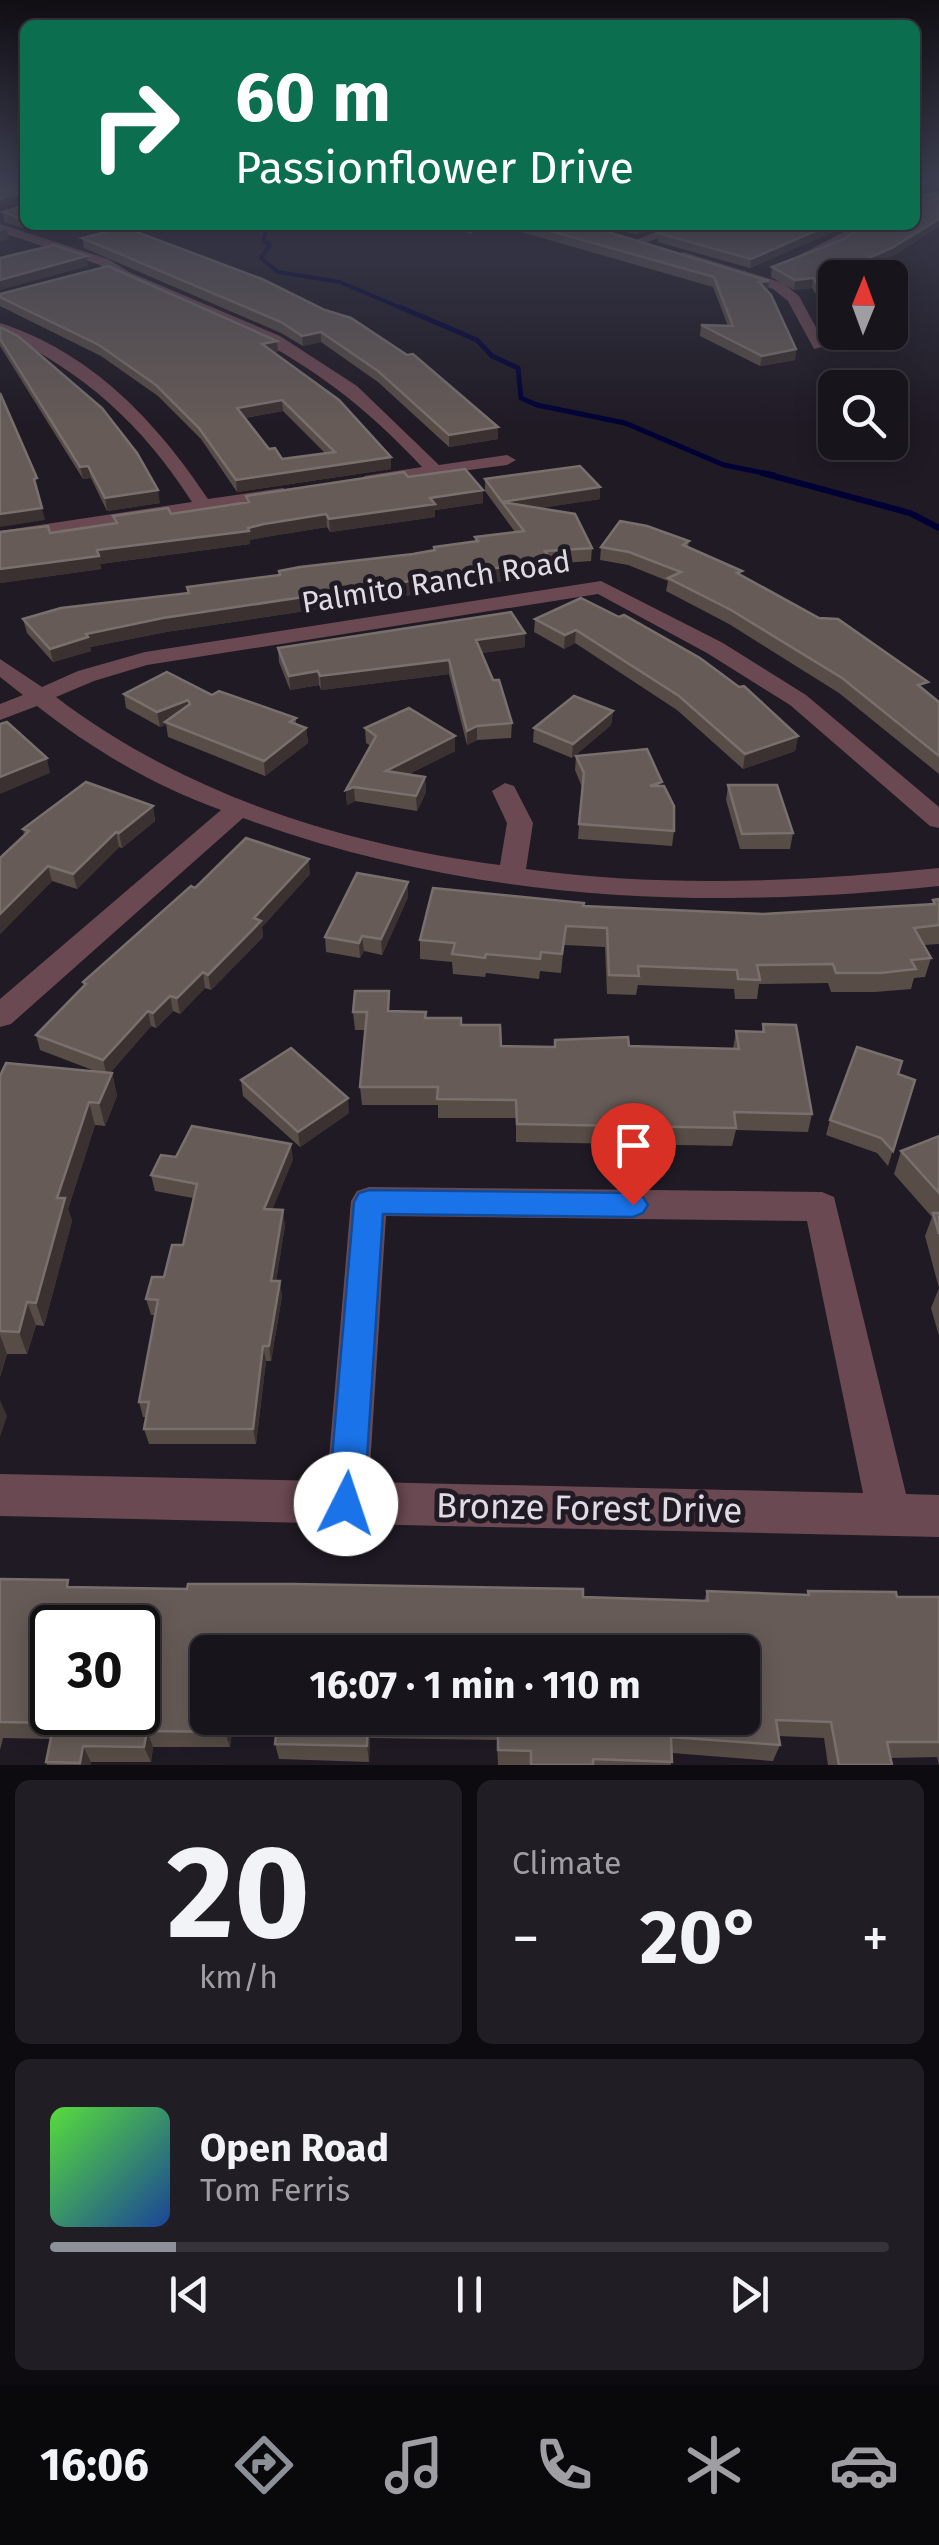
<!DOCTYPE html>
<meta charset="utf-8">
<style>
body{margin:0;font-family:"Fira Sans",sans-serif;background:#201d24;color:#f1f3f6;height:100vh;display:flex;flex-direction:column;font-size:38px;white-space:nowrap}
*{box-sizing:border-box;margin:0}
p{font-size:32px;color:#9e9ea3}
.icon{flex:none;width:55px;height:55px;fill:none;stroke:currentColor;stroke-width:2;stroke-linecap:round;stroke-linejoin:round}
.map{position:relative;height:1765px;overflow:hidden}
.sheet{display:flex;flex-direction:column;gap:15px;padding:15px;background:#0d0b0f;flex:1}
.sheet>*{flex:none}
.hud{position:absolute;left:20px;top:20px;width:900px;height:210px;border-radius:15px;box-shadow:0 5px 25px #0003,0 0 0 2px #36333a;background:#0b6e4f;color:#fff;overflow:hidden}
.needle{width:65px;rotate:1deg}
.buttons{position:absolute;left:818px;top:260px;display:grid;gap:20px}
.buttons a{display:grid;place-items:center;width:90px;height:90px;border-radius:15px;background:#17141b;box-shadow:0 5px 25px #0003,0 0 0 2px #36333a;font-size:50px}
.speed{position:absolute;left:30px;top:1605px;display:flex;gap:20px;font-size:50px;font-weight:700;text-align:center}
.speed>*{display:grid;place-content:center;width:130px;height:130px;border-radius:50%;background:#17141b;box-shadow:0 5px 25px #0003,0 0 0 2px #36333a;line-height:1}
.speed .limit{border:5px solid #111;border-radius:15px;background:#fff;color:#111}
.pin{position:absolute;display:grid;place-items:center;width:85px;height:85px;color:#fff;margin:-102px -42px;border-radius:50% 50% 50% 0;rotate:-45deg;box-shadow:0 0 10px #0007}
.pin .icon{rotate:45deg}
.me{position:absolute;width:110px;margin:-55px;rotate:4deg;stroke-linejoin:round;filter:drop-shadow(0 0 8px #0008)}
.turn{display:flex;align-items:center;gap:35px;height:210px;padding:0 50px;font-size:45px}
.turn .icon{width:130px;height:130px;stroke-width:2.5}
.turn b{display:block;font-size:70px;line-height:85px}
.big{font-size:75px;font-weight:700;line-height:1.1}
.sheet .tile{flex:1;display:flex;flex-direction:column;justify-content:center;gap:15px;min-width:0;padding:0 35px;border-radius:15px;background:#201d24}
.sheet .dial{align-items:center;gap:0}
.dial b{font-size:130px;line-height:1}
.song{display:flex;align-items:center;gap:30px}
.cover{width:120px;height:120px;border-radius:15px;background:linear-gradient(135deg,hsl(110 70% 55%),hsl(220 70% 35%))}
.played{height:10px;border-radius:5px;background:linear-gradient(90deg,#8c9099 15%,#36333a 15%)}
.keys{display:flex;justify-content:space-around;direction:ltr}
.heat{display:flex;justify-content:space-between;align-items:center;font-size:55px;direction:ltr}
.sheet .tiles{flex:1;display:grid;gap:15px;grid-template-columns:1fr 1fr}
.tile:last-child{grid-column:span 2}
.trip{position:absolute;left:190px;top:1635px;width:570px;height:100px;border-radius:15px;background:#17141b;box-shadow:0 5px 25px #0003,0 0 0 2px #36333a;font-weight:700;line-height:100px;text-align:center}
.tabs{display:flex;height:160px;justify-content:space-around;align-items:center;background:#09080b;color:#9e9ea3}
.tabs .icon{width:70px;height:70px}
.tabs .on{color:#8c9099}
.tabs b{font-size:45px;color:#f1f3f6}
.map>svg:first-child{display:block}
.lines{fill:none;stroke-linecap:round;stroke-linejoin:round}
.stream-far2{stroke:#000035;stroke-width:4}
.stream-far1{stroke:#000035;stroke-width:5}
.stream{stroke:#000035;stroke-width:6}
.minor{fill:#6b4952;fill-rule:evenodd}
.wall{fill:#574c46;fill-rule:evenodd}
.shaded-wall{fill:#3b3131}
.building{fill:#665b57;stroke:#79706d;stroke-width:2.5;fill-rule:evenodd}
.route{fill:#1a73e8;stroke:#114b97;stroke-width:2.5}
.labels{text-anchor:middle;stroke-width:10;stroke-linejoin:round;paint-order:stroke}
.street-label{font-size:30px;fill:#e0dce3;stroke:#1f1a24}
.near-street-label{font-size:35px;fill:#e0dce3;stroke:#1f1a24}
</style>
<div class="map">
<svg width="939" height="1765" viewBox="0 0 939 1765">
<rect width="100%" height="100%" fill="#1f1a24"/>
<g class="lines">
<path class="stream-far2" d="M268,225L263,241L270,245L261,258L278,272L340,282L406,310"/>
<path class="stream-far1" d="M400,307L477,340L492,356L518,368L521,398L537,405L625,423L724,465L774,475"/>
<path class="stream" d="M762,473L910,513L939,528"/>
<g class="minor">
<path d="M0,224L108,259L129,272L280,336L357,386L439,465L507,455L516,460L507,465L364,484V476L422,467C327,365 247,328 119,278L100,265L0,232Z"/>
<path d="M123,225H143L93,240L87,236Z"/>
<path d="M470,225H484L470,234L464,230Z"/>
<path d="M674,225H692L640,245L630,242Z"/>
<path d="M857,225H872L804,261L794,258Z"/>
<path d="M683,252L783,283L799,296L826,346L814,349L788,301L773,289L679,259L677,256Z"/>
<path d="M0,323C91,352 157,422 208,499L283,488L292,493L283,498L0,543V531L192,502C142,424 84,372 0,332Z"/>
<path d="M601,581L723,643L806,695L939,807V828L930,826L790,705L707,653L598,594L147,665L94,681L56,697C183,794 342,844 500,865L507,823L492,791L505,783L514,786L533,823L526,869C664,888 801,882 939,868V886C700,911 471,901 243,818L11,1024L0,1027V999L221,810C154,786 92,749 37,706L0,720V704L23,695L0,677V659L42,687L78,671L145,652Z"/>
<path d="M369,1187L822,1192L834,1197L906,1494L939,1495V1537L0,1516V1474L327,1481L351,1201L357,1191ZM386,1216L807,1221L863,1493L369,1482Z"/>
</g>
</g>
<g class="wall">
<path d="M915,180H939V188L916,194L890,258L857,271L838,274L835,278V322L812,288L794,290L771,277L772,267L842,240L866,225Z"/>
<path d="M25,205V225H41L31,230L4,222L3,212Z"/>
<path d="M497,225H676L637,234L589,226L768,291L796,349L795,360L760,366L700,336L701,325L728,326L713,287Z"/>
<path d="M126,228L498,427V439L449,447L378,382L321,342L303,346L281,333L84,248L82,238Z"/>
<path d="M842,228L750,268L658,242V233Z"/>
<path d="M0,294L278,352L274,353L391,469L237,492L201,439L158,396L101,356L0,306ZM283,411L325,453L282,459L269,449L245,418Z"/>
<path d="M0,327L160,503L107,511L91,478L83,479L0,346Z"/>
<path d="M847,332H890L896,333L894,344H863L857,333Z"/>
<path d="M408,477L483,490V503L435,510V517L330,532L327,527L265,537L250,540V544L100,564L101,569L0,583V532L50,533L115,524L113,516L171,514L247,503L246,496Z"/>
<path d="M485,479L600,487V499L540,508L592,548L591,561L550,564L549,571L510,576V580L166,632L90,647L91,651L53,662L27,633L23,619L188,593L187,587L279,575V571L413,554L434,550V547L475,542V537L515,532L485,491Z"/>
<path d="M689,541L688,547L741,575L926,691L939,702V774L839,693L729,624L666,591L668,581L628,565L600,560L601,547Z"/>
<path d="M581,598L798,736L795,751L743,769L677,710L575,643L564,649L534,632L535,619Z"/>
<path d="M525,647L481,653L512,723L511,738L477,740L467,745L449,674L321,690L319,685L290,690L279,662L278,648Z"/>
<path d="M124,694L212,695L296,718V724L306,728L308,743L265,776L168,737L166,724L160,727L126,708Z"/>
<path d="M613,711L611,725L572,758L533,742L534,728Z"/>
<path d="M365,728L455,751L409,774L425,777L426,792L417,811L355,801L347,805L346,790L371,746L366,743Z"/>
<path d="M576,756L662,786L674,831L672,846L578,839L582,787L575,770Z"/>
<path d="M728,785L793,833L790,849H740L726,800Z"/>
<path d="M153,806L155,821L122,848L119,847L77,889L52,881L0,934V858L24,835L23,829Z"/>
<path d="M310,874L262,927L263,937L211,990L205,988L180,1014L173,1011L156,1028L151,1026L110,1073H112L117,1096L105,1126L95,1125L68,1209L72,1221L44,1326L36,1325L27,1354H7L0,1377V1076L95,1071L40,1050L36,1035L84,986L83,982L195,888Z"/>
<path d="M408,897L382,955L364,951L360,958L326,952L325,937Z"/>
<path d="M939,899V944L924,945L931,958L925,977L914,978L911,989L875,992H831L828,983L759,984L757,999H735L734,989L638,985L636,995L607,994L605,947L564,945L561,973L540,971L539,979L486,973L485,977L453,974L452,962L420,959V940L583,906L763,914L932,904L933,900Z"/>
<path d="M390,1011L461,1025L501,1046L733,1049L736,1031L762,1032L763,1024L812,1114L808,1132L736,1130L732,1146L516,1142V1118H438V1105H362L360,1087L365,1030H355L353,1012Z"/>
<path d="M898,1074L915,1080L888,1166L877,1153L826,1135L830,1120Z"/>
<path d="M241,1080L349,1113L300,1147L243,1096Z"/>
<path d="M939,1136V1336L931,1308L939,1288L925,1236L932,1217L894,1174L901,1151Z"/>
<path d="M176,1157L293,1159L272,1210L285,1225L276,1281L282,1296L271,1361H266L256,1444H149L144,1429L147,1417H143L139,1402L155,1315H151L146,1299L164,1277L183,1245L193,1198L155,1191L151,1175Z"/>
<path d="M0,1579L72,1588L704,1601L707,1591L807,1595L808,1591L897,1597H939V1765L937,1757L890,1758L892,1765H828L824,1738L778,1736L780,1745L773,1761L672,1753L671,1765H498L497,1740L370,1738L369,1762L279,1759L275,1744L276,1734L232,1733L230,1747H153L151,1762H91L90,1765H47L46,1762L51,1739L3,1738L0,1750Z"/>
</g>
<g class="shaded-wall">
<path d="M936,180H939L938,187L915,195V187Z"/>
<path d="M25,192V202L0,208V199Z"/>
<path d="M939,219V227L890,258L857,271L821,277L823,267Z"/>
<path d="M638,225H676L637,234Z"/>
<path d="M829,225H859L842,228L750,268L751,259Z"/>
<path d="M7,229L9,239L0,242V232Z"/>
<path d="M87,256L88,266L0,290V280Z"/>
<path d="M813,278L812,288L794,290L795,280Z"/>
<path d="M769,281L768,291L759,282Z"/>
<path d="M321,332V342L303,346L302,336Z"/>
<path d="M277,341L278,352L263,355L262,344Z"/>
<path d="M796,349L795,360L760,366L762,356Z"/>
<path d="M282,400L283,411L238,419L237,408Z"/>
<path d="M498,427V439L449,447V435Z"/>
<path d="M391,457V469L237,492L236,480Z"/>
<path d="M88,466L91,478L83,479L80,467Z"/>
<path d="M600,487V499L510,513L502,502V514V502Z"/>
<path d="M158,490L160,503L107,511L105,498Z"/>
<path d="M483,490V503L435,510V517L330,532L329,519L430,498Z"/>
<path d="M42,508L45,520L0,527V514Z"/>
<path d="M326,514L327,527L265,537L250,540V544L100,564L101,569L0,583V569L97,550Z"/>
<path d="M550,558L549,571L510,576V580L166,632L90,647L91,651L53,662L50,649L86,634L163,618Z"/>
<path d="M576,630L575,643L564,649L565,635Z"/>
<path d="M525,633V647L476,654V640Z"/>
<path d="M449,660V674L321,690L320,676Z"/>
<path d="M318,671L319,685L290,690L289,676Z"/>
<path d="M188,700L190,714L160,727L157,712Z"/>
<path d="M613,711L611,725L572,758L573,744Z"/>
<path d="M477,726V740L467,745V731Z"/>
<path d="M306,728L308,743L265,776L264,761Z"/>
<path d="M455,736V751L387,785L386,771Z"/>
<path d="M798,736L795,751L743,769L745,754Z"/>
<path d="M47,758L50,773L0,794V777Z"/>
<path d="M425,777L426,792L417,811L416,796Z"/>
<path d="M354,787L355,801L347,805L346,790Z"/>
<path d="M153,806L155,821L122,848L119,833Z"/>
<path d="M116,832L119,847L77,889L73,874Z"/>
<path d="M309,859L310,874L262,927L263,937L211,990L208,975L254,918Z"/>
<path d="M48,866L52,881L0,934V914Z"/>
<path d="M408,882V897L382,955L381,939Z"/>
<path d="M362,936L364,951L360,958L359,943Z"/>
<path d="M203,972L205,988L180,1014L177,998Z"/>
<path d="M170,996L173,1011L156,1028L153,1013Z"/>
<path d="M148,1011L151,1026L107,1076L103,1060Z"/>
<path d="M112,1073L117,1096L105,1126L99,1103Z"/>
<path d="M348,1098L349,1113L300,1147L298,1132Z"/>
<path d="M89,1102L95,1125L68,1209L72,1221L44,1326L36,1303L57,1198Z"/>
<path d="M291,1144L293,1159L266,1225L264,1209Z"/>
<path d="M283,1210L285,1225L274,1296L271,1281Z"/>
<path d="M280,1281L282,1296L271,1361L269,1346Z"/>
<path d="M27,1302L36,1325L27,1354L19,1332Z"/>
<path d="M0,1335L7,1354L0,1377Z"/>
<path d="M263,1346L266,1361L256,1444L253,1429Z"/>
<path d="M0,1400L7,1416L0,1437Z"/>
<path d="M227,1718L232,1733L230,1747L225,1732Z"/>
<path d="M368,1722L370,1738L369,1762L367,1746Z"/>
<path d="M147,1731L153,1747L151,1762L144,1747Z"/>
<path d="M83,1746L91,1762L90,1765H81L80,1763Z"/>
</g>
<g class="building">
<path d="M0,180H25V192L0,199Z"/>
<path d="M915,180H936L915,187Z"/>
<path d="M915,192L917,197L939,192V219L892,248L859,262L823,267L845,278H835V309L813,278L795,280L772,267L842,240L866,225H915Z"/>
<path d="M25,205V220L3,212Z"/>
<path d="M529,225H585L769,281L759,282L771,295L796,349L762,356L701,325L733,326L714,277Z"/>
<path d="M680,225H829L751,259L658,233Z"/>
<path d="M126,228L262,279L325,310L351,318L407,355L413,354L498,427L449,435L378,371L321,332L302,336L281,322L82,238Z"/>
<path d="M54,245L87,256L0,280V258Z"/>
<path d="M108,266L277,341L262,344L339,400L391,457L236,480L199,428L156,385L99,345L0,297V294ZM282,400L335,452L282,459L275,448L269,449L237,408Z"/>
<path d="M890,323L896,333L865,332H890Z"/>
<path d="M0,327L18,336L102,408L137,453L158,490L105,498L88,466L80,467L0,339Z"/>
<path d="M0,393L37,478L34,479L42,508L0,514Z"/>
<path d="M580,466L600,487L502,502L485,479Z"/>
<path d="M465,469L483,490L430,498L435,504L329,519L326,514L264,524L248,528L249,531L97,550L99,556L0,569V532L48,526L50,533L117,523L113,516L168,508L171,514L249,502L246,496L404,472L408,477Z"/>
<path d="M502,502L575,514L592,548L545,551L550,558L508,563L510,566L163,618L86,634L88,637L50,649L23,619L61,608L189,593L187,587L280,575L279,571L300,567L413,554L435,550L434,547L478,541L475,537L524,531Z"/>
<path d="M620,521L647,526L689,541L683,545L742,571L737,573L819,618L838,619L928,682L918,685L939,702V756L842,678L731,610L668,578L681,572L629,552L601,547Z"/>
<path d="M581,598L619,617L624,615L700,658L739,687L744,686L798,736L745,754L679,696L576,630L565,635L535,619Z"/>
<path d="M511,612L525,633L476,640L493,680H499L512,723L477,726L467,731L449,660L320,676L318,671L289,676L278,648Z"/>
<path d="M167,672L212,695L219,691L296,718L290,722L306,728L264,761L165,722L190,704L188,700L157,712L124,694Z"/>
<path d="M574,696L613,711L573,744L534,728Z"/>
<path d="M409,708L455,736L386,771L425,777L416,796L354,787L346,790L376,736L365,728Z"/>
<path d="M7,722L47,758L0,777V724Z"/>
<path d="M647,749L662,782L650,786H664L674,806V831L579,824L584,773L576,756Z"/>
<path d="M86,782L153,806L119,833L116,832L73,874L48,866L0,914V858L29,831L23,829Z"/>
<path d="M728,785H777L793,833L742,834Z"/>
<path d="M246,838L309,859L254,918L261,921L208,975L203,972L177,998L170,996L153,1013L148,1011L103,1060L36,1035L86,984L83,982L191,886L195,888Z"/>
<path d="M357,873L408,882L381,939L362,936L359,943L325,937Z"/>
<path d="M433,888L584,903L583,906L763,914L935,904L933,900L939,899V925L914,928L931,958L911,960L916,969L880,973H836L833,964L757,965L760,980L738,979L737,970L638,966L639,976L609,975L607,928L566,926L562,954L541,952L540,959L486,954L485,958L452,954L455,943L420,940Z"/>
<path d="M355,991H389L388,1011L426,1012L425,1018H461V1025H500L501,1046L555,1047V1040L628,1037L629,1046L739,1049L736,1031L764,1032L763,1024L796,1025L812,1114L734,1112L736,1128L517,1124L516,1100L437,1099L438,1087H360L367,1012H353Z"/>
<path d="M857,1047L902,1061L898,1074L915,1080L893,1151L881,1138L830,1120Z"/>
<path d="M291,1048L348,1098L298,1132L241,1080Z"/>
<path d="M6,1063L112,1073L99,1103L89,1102L57,1198H65L36,1303L27,1302L19,1332L0,1331V1076Z"/>
<path d="M192,1126L291,1144L264,1209L283,1210L271,1281H280L269,1346H263L253,1429H144L149,1402H139L158,1300L146,1299L152,1277H164L172,1245H183L197,1184L151,1175L161,1155L176,1157Z"/>
<path d="M939,1136V1193L901,1151Z"/>
<path d="M933,1213H939V1234Z"/>
<path d="M0,1579L68,1580L67,1587L187,1589L188,1584H294L583,1589V1597L708,1601L707,1591L809,1595L808,1591L896,1592L897,1597H939V1742H887L892,1765H839L831,1722L776,1720L780,1745L671,1737L672,1762L593,1759V1765H531V1751L498,1750V1724L368,1722L367,1746L275,1744L278,1718H231H742V1652H208V1718H227L225,1732L147,1731L144,1747L83,1746L80,1763L46,1762L54,1723L0,1722ZM52,1628H138V1712H52Z"/>
</g>
<linearGradient id="sky" x2="0" y2="1"><stop stop-color="#110e14"/><stop offset="0.42" stop-color="#3c3e50"/><stop offset="1" stop-color="#3c3e50" stop-opacity="0"/></linearGradient>
<rect width="939" height="427" fill="url(#sky)"/>
<path class="route" d="M369,1190L633,1193L643,1197L648,1205L643,1213L633,1217L383,1214L364,1504L358,1516L346,1521L334,1516L328,1504L354,1202L359,1193Z"/>
<g class="labels">
<g class="street-label">
<text transform="translate(436 582) rotate(-9)" y="10">Palmito Ranch Road</text>
</g>
<g class="near-street-label">
<text transform="translate(589 1508) rotate(1)" y="12">Bronze Forest Drive</text>
</g>
</g>
</svg>
<div class="buttons">
<a><svg class="needle" viewBox="-14 -14 28 28"><path d="M0-13l5 13h-10z" fill="#e53935"/><path d="M0 13l5-13h-10z" fill="#9e9ea3"/></svg></a>
<a><svg class="icon" aria-label="search" viewBox="0 0 24 24"><circle cx="10" cy="10" r="6"/><path d="M15 15l6 6"/></svg></a>
</div>
<div class="speed"><div class="limit">30</div></div>
<div class="pin" style="left:633px;top:1205px;background:#d93025"><svg class="icon" aria-label="arrive" viewBox="0 0 24 24"><path d="M6 21V4h12l-3 4 3 4H6"/></svg></div>
<svg class="me" style="left:346px;top:1504px" viewBox="-20 -20 40 40"><circle r="19" fill="#fff"/><path d="M0-13L10 11 0 6-10 11z" fill="#1a73e8"/></svg>
<div class="trip">16:07 · 1 min · 110 m</div>
<div class="hud">
<div class="turn"><svg class="icon" aria-label="right" viewBox="0 0 24 24"><path d="M7 20v-9h11M14 6l5 5-5 5"/></svg><div><b>60 m</b>Passionflower Drive</div></div>
</div>
</div>
<section class="sheet">
<div class="tiles">
<div class="tile dial"><b>20</b><p>km/h</p></div>
<div class="tile"><p>Climate</p>
<div class="heat"><a>−</a><b class="big">20°</b><a>+</a></div>
</div>
<div class="tile">
<div class="song"><i class="cover"></i><div><b>Open Road</b><p>Tom Ferris</p></div></div>
<div class="played"></div>
<div class="keys"><svg class="icon" aria-label="previous" viewBox="0 0 24 24"><path d="M18 5L8 12l10 7zM5 5v14"/></svg><svg class="icon" aria-label="pause" viewBox="0 0 24 24"><path d="M8 5v14M16 5v14"/></svg><svg class="icon" aria-label="next" viewBox="0 0 24 24"><path d="M6 5l10 7-10 7zM19 5v14"/></svg></div>
</div>
</div>
</section>
<nav class="tabs">
<b>16:06</b>
<svg class="icon on" aria-label="directions" viewBox="0 0 24 24"><path d="M12 3l9 9-9 9-9-9zM9 14v-3h6M13 9l2 2-2 2"/></svg>
<svg class="icon" aria-label="music" viewBox="0 0 24 24"><path d="M9 18V5l10-2v13"/><circle cx="6" cy="18" r="3"/><circle cx="16" cy="16" r="3"/></svg>
<svg class="icon" aria-label="phone" viewBox="0 0 24 24"><path d="M5 4h4l2 5-3 2q2 4 5 5l2-3 5 2v4C11 20 4 13 5 4z"/></svg>
<svg class="icon" aria-label="climate" viewBox="0 0 24 24"><path d="M12 3v18M4 7l16 10M4 17L20 7"/></svg>
<svg class="icon" aria-label="car" viewBox="0 0 24 24"><path d="M5 17H2v-5l4-1 3-4h7l3 4 3 1v5h-3M9 17h6M6 11h13"/><circle cx="7" cy="17" r="2"/><circle cx="17" cy="17" r="2"/></svg>
</nav>
